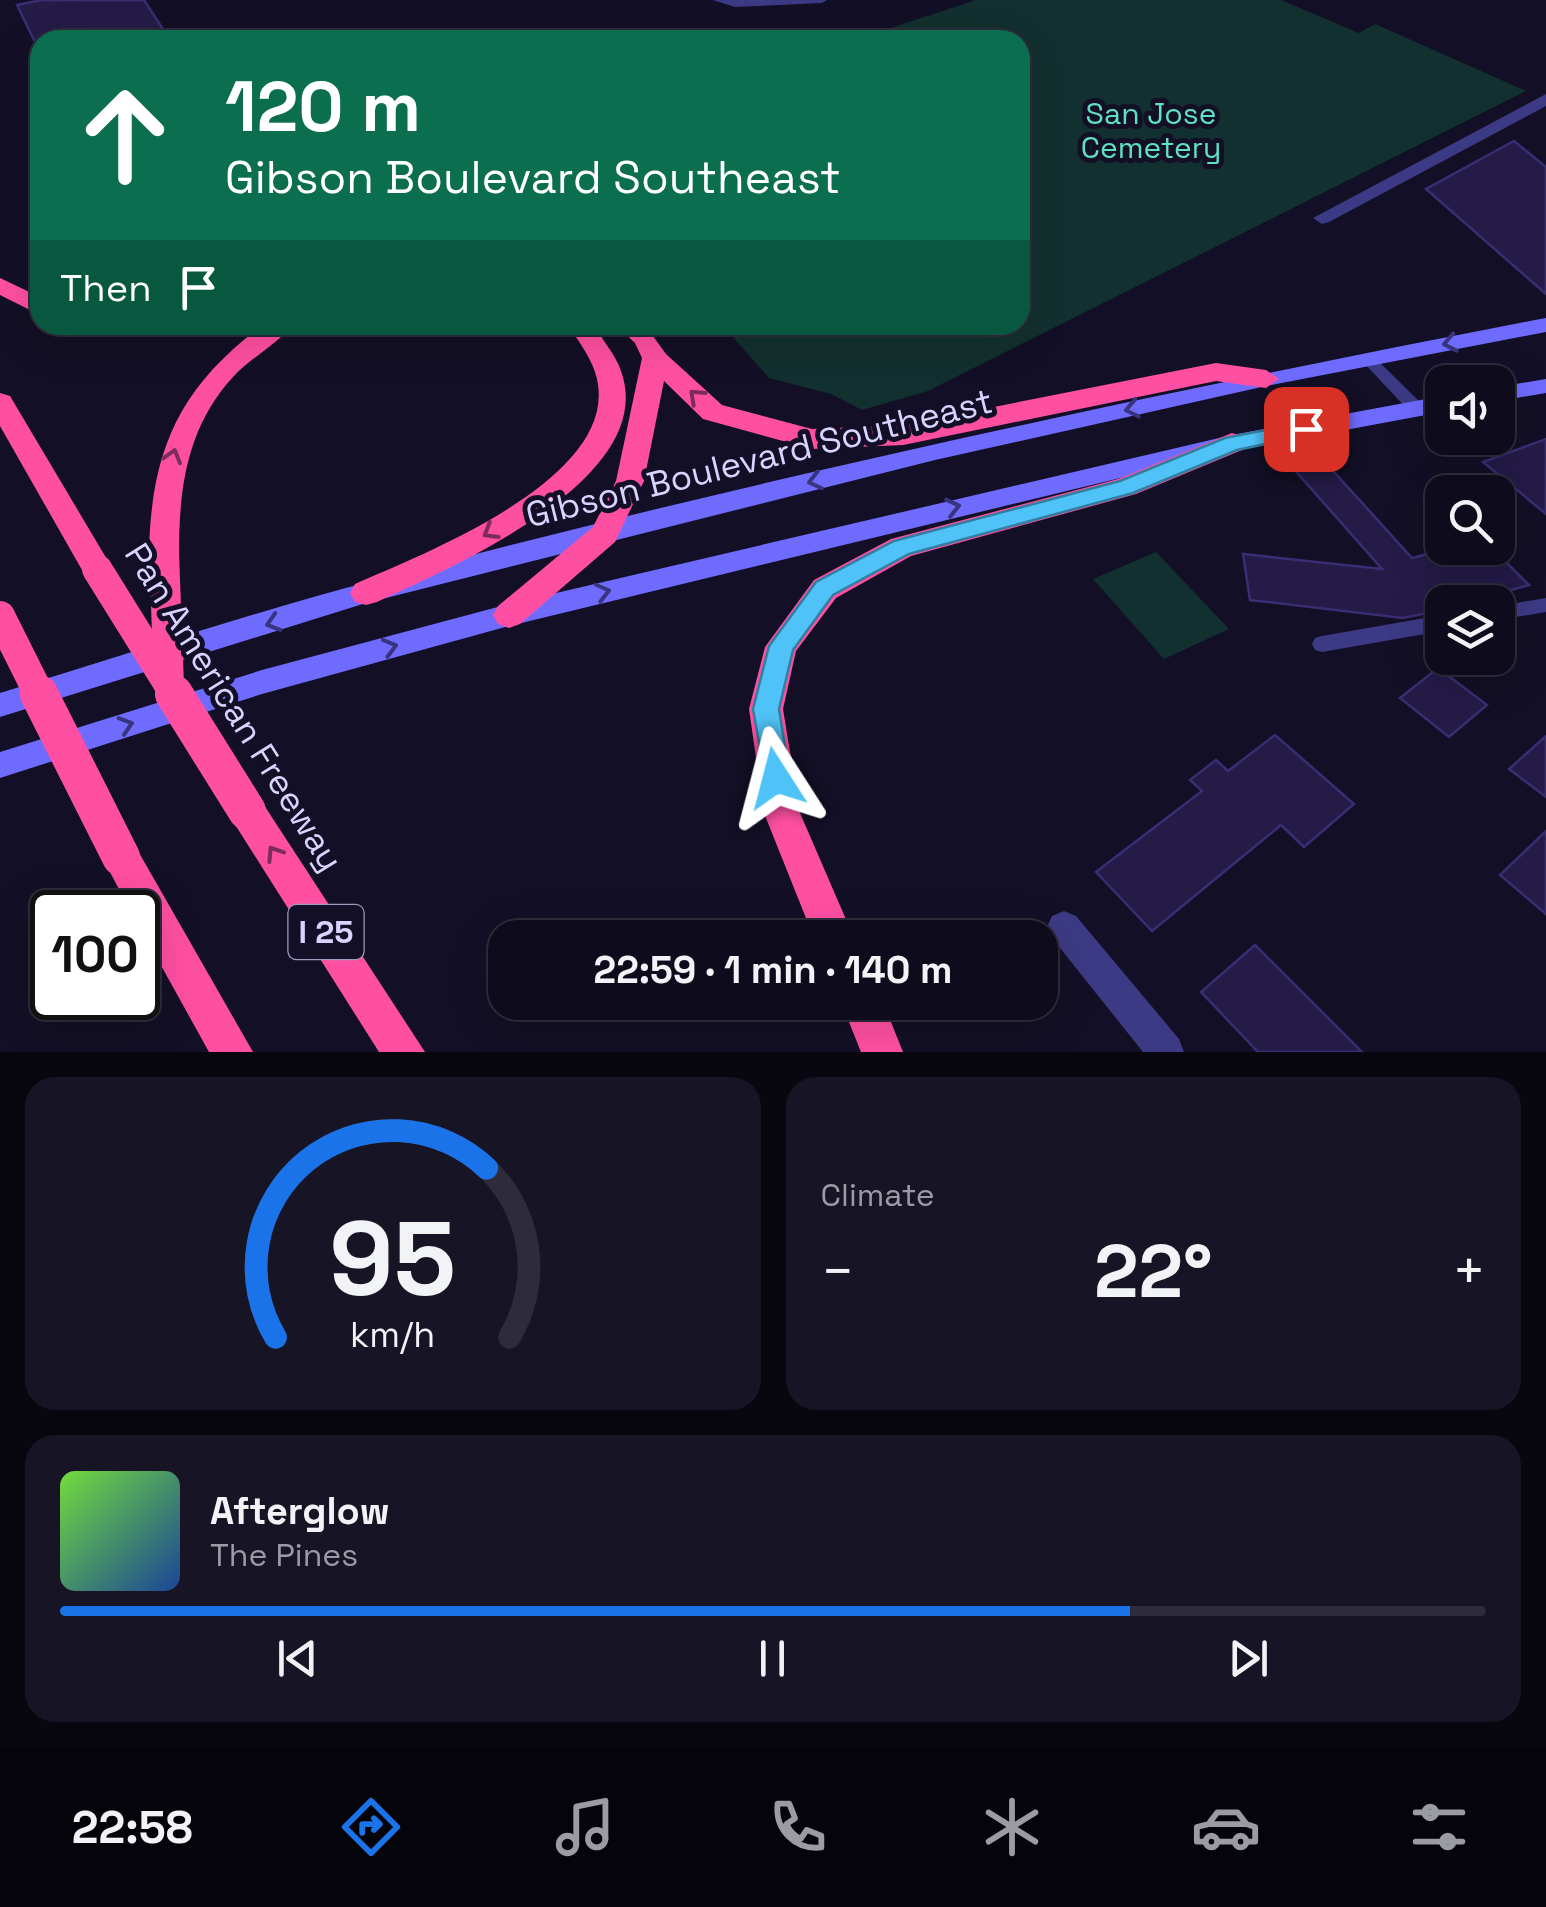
<!DOCTYPE html>
<meta charset="utf-8">
<style>
body{margin:0;font-family:"Space Grotesk",sans-serif;background:#171425;color:#f1f3f6;height:100vh;display:flex;flex-direction:column;font-size:38px;white-space:nowrap}
*{box-sizing:border-box;margin:0}
p{font-size:32px;color:#9b9ba3}
.icon{flex:none;width:55px;height:55px;fill:none;stroke:currentColor;stroke-width:2;stroke-linecap:round;stroke-linejoin:round}
.map{position:relative;height:1052px;overflow:hidden}
.drawer{display:flex;flex-direction:column;gap:25px;padding:25px;background:#08060f;flex:1}
.drawer>*{flex:none}
.guide{position:absolute;left:30px;top:30px;width:1000px;height:305px;border-radius:30px;box-shadow:0 10px 40px #0002,0 0 0 2px #2e2b3b;background:#0b6e4f;color:#fff;overflow:hidden}
.controls{position:absolute;left:1425px;top:365px;display:grid;gap:20px}
.controls a{display:grid;place-items:center;width:90px;height:90px;border-radius:20px;background:#0e0b1c;box-shadow:0 10px 40px #0002,0 0 0 2px #2e2b3b;font-size:50px}
.speed{position:absolute;left:30px;top:890px;display:flex;gap:20px;font-size:50px;font-weight:700;text-align:center}
.speed>*{display:grid;place-content:center;width:130px;height:130px;border-radius:50%;background:#0e0b1c;box-shadow:0 10px 40px #0002,0 0 0 2px #2e2b3b;line-height:1}
.speed .limit{border:5px solid #111;border-radius:15px;background:#fff;color:#111}
.pin{position:absolute;display:grid;place-items:center;width:85px;height:85px;color:#fff;margin:-42px;border-radius:20px;box-shadow:0 5px 15px #0006}
.me{position:absolute;width:110px;margin:-55px;rotate:351deg;stroke-linejoin:round;filter:drop-shadow(0 0 8px #0008)}
.turn{display:flex;align-items:center;gap:35px;height:210px;padding:0 30px;font-size:45px}
.turn .icon{width:130px;height:130px;stroke-width:2.5}
.turn b{display:block;font-size:70px;line-height:85px}
.then{display:flex;align-items:center;height:95px;padding:0 30px;background:#0003;gap:20px;font-size:38px}
.big{font-size:75px;font-weight:700;line-height:1.1}
.drawer .card{flex:1;display:flex;flex-direction:column;justify-content:center;gap:15px;min-width:0;padding:0 35px;border-radius:30px;background:#171425}
.drawer .dial{align-items:center;gap:0}
.dial svg{height:260px;overflow:visible;fill:none;stroke:#2e2b3b;stroke-width:7;stroke-linecap:round;text-anchor:middle}
.dial text{fill:#f1f3f6;stroke:none}
.song{display:flex;align-items:center;gap:30px}
.cover{width:120px;height:120px;border-radius:15px;background:linear-gradient(135deg,hsl(100 70% 55%),hsl(220 70% 35%))}
.played{height:10px;border-radius:5px;background:linear-gradient(90deg,#1a73e8 75%,#2e2b3b 75%)}
.keys{display:flex;justify-content:space-around;direction:ltr}
.heat{display:flex;justify-content:space-between;align-items:center;font-size:55px;direction:ltr}
.drawer .tiles{flex:1;display:grid;gap:25px;grid-template-columns:1fr 1fr}
.card:last-child{grid-column:span 2}
.trip{position:absolute;left:488px;top:920px;width:570px;height:100px;border-radius:30px;background:#0e0b1c;box-shadow:0 10px 40px #0002,0 0 0 2px #2e2b3b;font-weight:700;line-height:100px;text-align:center}
.dock{display:flex;height:160px;justify-content:space-around;align-items:center;background:#06040b;color:#9b9ba3}
.dock .icon{width:70px;height:70px}
.dock .on{color:#1a73e8}
.dock b{font-size:45px;color:#f1f3f6}
.map>svg:first-child{display:block}
.green{fill:#12302f}
.building{fill:#241b47;stroke:#3b2d73;stroke-width:2.5}
.lines{fill:none;stroke-linecap:round;stroke-linejoin:round}
.lane{fill:#3d3a85;fill-rule:evenodd}
.street{fill:#3d3a85;fill-rule:evenodd}
.secondary{fill:#6f6bff;fill-rule:evenodd}
.highway{fill:#ff4fa3;fill-rule:evenodd}
.highway-bridge-far1{stroke:#ff4fa3;stroke-width:30}
.highway-bridge{stroke:#ff4fa3;stroke-width:38}
.oneway{stroke:#38347d}
.oneway2{stroke:#7d2c5e}
.route{fill:#4fc3f7;stroke:#337fa1;stroke-width:2.5}
.labels{text-anchor:middle;stroke-width:10;stroke-linejoin:round;paint-order:stroke}
.far-park-label{font-size:30px;fill:#5fe0c0;stroke:#130f26}
.shield{fill:#130f26;stroke:#9e99be;stroke-width:2.5}
.shield-label{font-size:32px;font-weight:bold;fill:#d9d4ff}
.street-label{font-size:35px;fill:#d9d4ff;stroke:#130f26}
</style>
<div class="map">
<svg width="1546" height="1052" viewBox="0 0 1546 1052">
<rect width="100%" height="100%" fill="#130f26"/>
<g class="green">
<path d="M976,0H1281L1359,33L1375,24L1526,91L928,391L862,410L831,394L769,378L722,325H1020V40H854Z"/>
<path d="M1156,552L1229,629L1164,659L1093,579Z"/>
</g>
<g class="building">
<path d="M42,0H144L170,40H34L17,5Z"/>
<path d="M1514,141L1546,167V294L1426,189Z"/>
<path d="M1546,439V514L1483,462Z"/>
<path d="M1306,441L1412,558L1450,548H1492L1529,585L1468,602H1442V610L1403,618L1250,600L1243,554L1382,569L1285,459Z"/>
<path d="M1438,668L1487,705L1449,737L1400,698Z"/>
<path d="M1275,735L1354,804L1304,847L1281,825L1152,931L1096,872L1202,791L1190,780L1216,760L1228,771Z"/>
<path d="M1546,736V797L1509,769Z"/>
<path d="M1546,831V914L1500,875Z"/>
<path d="M1255,945L1362,1052H1258L1201,992Z"/>
</g>
<g class="lines">
<g class="lane">
<path d="M713,0H827L822,3L735,7Z"/>
<path d="M1368,354L1373,356L1422,404L1424,408L1422,412H1410L1363,362L1360,359Z"/>
<path d="M1546,598V612L1498,620V606Z"/>
<path d="M1442,615V631L1322,652L1315,650L1312,644L1315,638L1322,636Z"/>
</g>
<g class="street">
<path d="M1546,94V106L1329,222L1322,224L1313,218Z"/>
<path d="M1064,911L1076,916L1179,1039L1184,1052H1143L1052,938L1047,927L1052,916Z"/>
</g>
<g class="secondary">
<path d="M1546,318V332L1266,386L935,460L366,603L0,717V693C122,656 244,615 368,582C757,479 1151,394 1546,318Z"/>
<path d="M1546,379V393L1498,401V387Z"/>
<path d="M1442,396V412L1232,451L509,626L262,694L0,778V752L262,670L509,604L1232,435Z"/>
</g>
<g class="highway">
<path d="M0,278L40,297V315L0,295Z"/>
<path d="M263,325H292C277,345 250,358 233,377C187,427 179,488 179,553L175,561H153L149,553C151,451 179,387 263,325Z"/>
<path d="M568,325H594C602,340 616,355 621,371C660,479 450,568 377,602L366,605L355,602L350,593L355,584C425,553 629,475 595,372C590,356 577,339 568,325Z"/>
<path d="M616,325H645L666,354L722,405L812,429L903,425L1216,363L1266,370L1279,379L1266,388L1216,381L903,445L812,449L703,419L664,381L644,481L615,542L520,624L509,628L498,624L493,615L498,606L593,527L616,481L642,358L635,343Z"/>
<path d="M0,393L10,396L108,561L113,569L108,577H86L0,426Z"/>
<path d="M1232,433L1242,436L1246,443L1242,450L1136,494L911,556L836,598L796,651L783,709L800,813L854,938H814L764,813L749,709L765,647L814,580L891,539L1118,479Z"/>
<path d="M247,794L260,799L425,1052H379L234,823L229,811L234,799Z"/>
<path d="M121,839L134,844L253,1052H209L138,924V912H131L102,857L108,844Z"/>
<path d="M841,1002H883L903,1052H861Z"/>
</g>
<g class="highway-bridge-far1">
<path d="M164,553L169,685"/>
<path d="M97,569L176,696"/>
<path d="M0,616L40,696"/>
</g>
<g class="highway-bridge">
<path d="M39,694L121,857"/>
<path d="M174,694L247,811"/>
</g>
</g>
<defs><path id="oneway-chevron" d="M-2-3.5L2.5 0L-2 3.5" fill="none" stroke-width="1.6" stroke-linecap="round" stroke-linejoin="round" transform="scale(2.5)"/></defs>
<g class="oneway">
<use href="#oneway-chevron" transform="translate(1450 343) rotate(169)"/>
<use href="#oneway-chevron" transform="translate(1132 409) rotate(168)"/>
<use href="#oneway-chevron" transform="translate(815 481) rotate(166)"/>
<use href="#oneway-chevron" transform="translate(953 507) rotate(-13)"/>
<use href="#oneway-chevron" transform="translate(603 592) rotate(-14)"/>
<use href="#oneway-chevron" transform="translate(273 623) rotate(163)"/>
<use href="#oneway-chevron" transform="translate(390 647) rotate(-15)"/>
<use href="#oneway-chevron" transform="translate(126 725) rotate(-18)"/>
</g>
<g class="oneway2">
<use href="#oneway-chevron" transform="translate(696 396) rotate(-137)"/>
<use href="#oneway-chevron" transform="translate(173 456) rotate(-74)"/>
<use href="#oneway-chevron" transform="translate(490 532) rotate(149)"/>
<use href="#oneway-chevron" transform="translate(274 853) rotate(-123)"/>
</g>
<path class="route" d="M1306,422L1316,429L1313,434L1237,450L1133,493L909,554L833,595L793,650L779,709L790,778L786,787L776,791L767,787L753,709L769,646L816,582L894,541L1120,481L1225,438Z"/>
<g class="labels">
<g class="far-park-label">
<text x="1151" y="124">San Jose<tspan x="1151" dy="34">Cemetery</tspan></text>
</g>
<rect class="shield" x="288.5" y="905" width="75" height="54" rx="8"/>
<g class="shield-label">
<text x="326" y="943">I 25</text>
</g>
<g class="street-label">
<text transform="translate(759 458) rotate(-14)" y="12">Gibson Boulevard Southeast</text>
<text transform="translate(234 707) rotate(58)" y="12">Pan American Freeway</text>
</g>
</g>
</svg>
<div class="controls">
<a><svg class="icon" aria-label="sound" viewBox="0 0 24 24"><path d="M4 9h4l5-4v14l-5-4H4zM17 9q2 3 0 6"/></svg></a>
<a><svg class="icon" aria-label="search" viewBox="0 0 24 24"><circle cx="10" cy="10" r="6"/><path d="M15 15l6 6"/></svg></a>
<a><svg class="icon" aria-label="layers" viewBox="0 0 24 24"><path d="M12 4l9 5-9 5-9-5zM3 14l9 5 9-5"/></svg></a>
</div>
<div class="speed"><div class="limit">100</div></div>
<div class="pin" style="left:1306px;top:429px;background:#d93025"><svg class="icon" aria-label="arrive" viewBox="0 0 24 24"><path d="M6 21V4h12l-3 4 3 4H6"/></svg></div>
<svg class="me" style="left:776px;top:778px" viewBox="-20 -20 40 40"><path d="M0-17L14 15 0 8-14 15z" fill="#4fc3f7" stroke="#fff" stroke-width="4"/></svg>
<div class="trip">22:59 · 1 min · 140 m</div>
<div class="guide">
<div class="turn"><svg class="icon" aria-label="ahead" viewBox="0 0 24 24"><path d="M12 20V5M6 11l6-6 6 6"/></svg><div><b>120 m</b>Gibson Boulevard Southeast</div></div>
<div class="then">Then<svg class="icon" aria-label="arrive" viewBox="0 0 24 24"><path d="M6 21V4h12l-3 4 3 4H6"/></svg></div>
</div>
</div>
<section class="drawer">
<div class="tiles">
<div class="card dial"><svg viewBox="0 0 100 80">
<path d="M14 69A42 42 0 1 1 86 69"/>
<path d="M14 69A42 42 0 0 1 79 17" stroke="#1a73e8"/>
<text x="50" y="56" font-size="32" font-weight="700">95</text>
<text x="50" y="72" font-size="11">km/h</text>
</svg></div>
<div class="card"><p>Climate</p>
<div class="heat"><a>−</a><b class="big">22°</b><a>+</a></div>
</div>
<div class="card">
<div class="song"><i class="cover"></i><div><b>Afterglow</b><p>The Pines</p></div></div>
<div class="played"></div>
<div class="keys"><svg class="icon" aria-label="previous" viewBox="0 0 24 24"><path d="M18 5L8 12l10 7zM5 5v14"/></svg><svg class="icon" aria-label="pause" viewBox="0 0 24 24"><path d="M8 5v14M16 5v14"/></svg><svg class="icon" aria-label="next" viewBox="0 0 24 24"><path d="M6 5l10 7-10 7zM19 5v14"/></svg></div>
</div>
</div>
</section>
<nav class="dock">
<b>22:58</b>
<svg class="icon on" aria-label="directions" viewBox="0 0 24 24"><path d="M12 3l9 9-9 9-9-9zM9 14v-3h6M13 9l2 2-2 2"/></svg>
<svg class="icon" aria-label="music" viewBox="0 0 24 24"><path d="M9 18V5l10-2v13"/><circle cx="6" cy="18" r="3"/><circle cx="16" cy="16" r="3"/></svg>
<svg class="icon" aria-label="phone" viewBox="0 0 24 24"><path d="M5 4h4l2 5-3 2q2 4 5 5l2-3 5 2v4C11 20 4 13 5 4z"/></svg>
<svg class="icon" aria-label="climate" viewBox="0 0 24 24"><path d="M12 3v18M4 7l16 10M4 17L20 7"/></svg>
<svg class="icon" aria-label="car" viewBox="0 0 24 24"><path d="M5 17H2v-5l4-1 3-4h7l3 4 3 1v5h-3M9 17h6M6 11h13"/><circle cx="7" cy="17" r="2"/><circle cx="17" cy="17" r="2"/></svg>
<svg class="icon" aria-label="filters" viewBox="0 0 24 24"><path d="M4 7h16M4 17h16"/><circle cx="9" cy="7" r="2"/><circle cx="15" cy="17" r="2"/></svg>
</nav>
